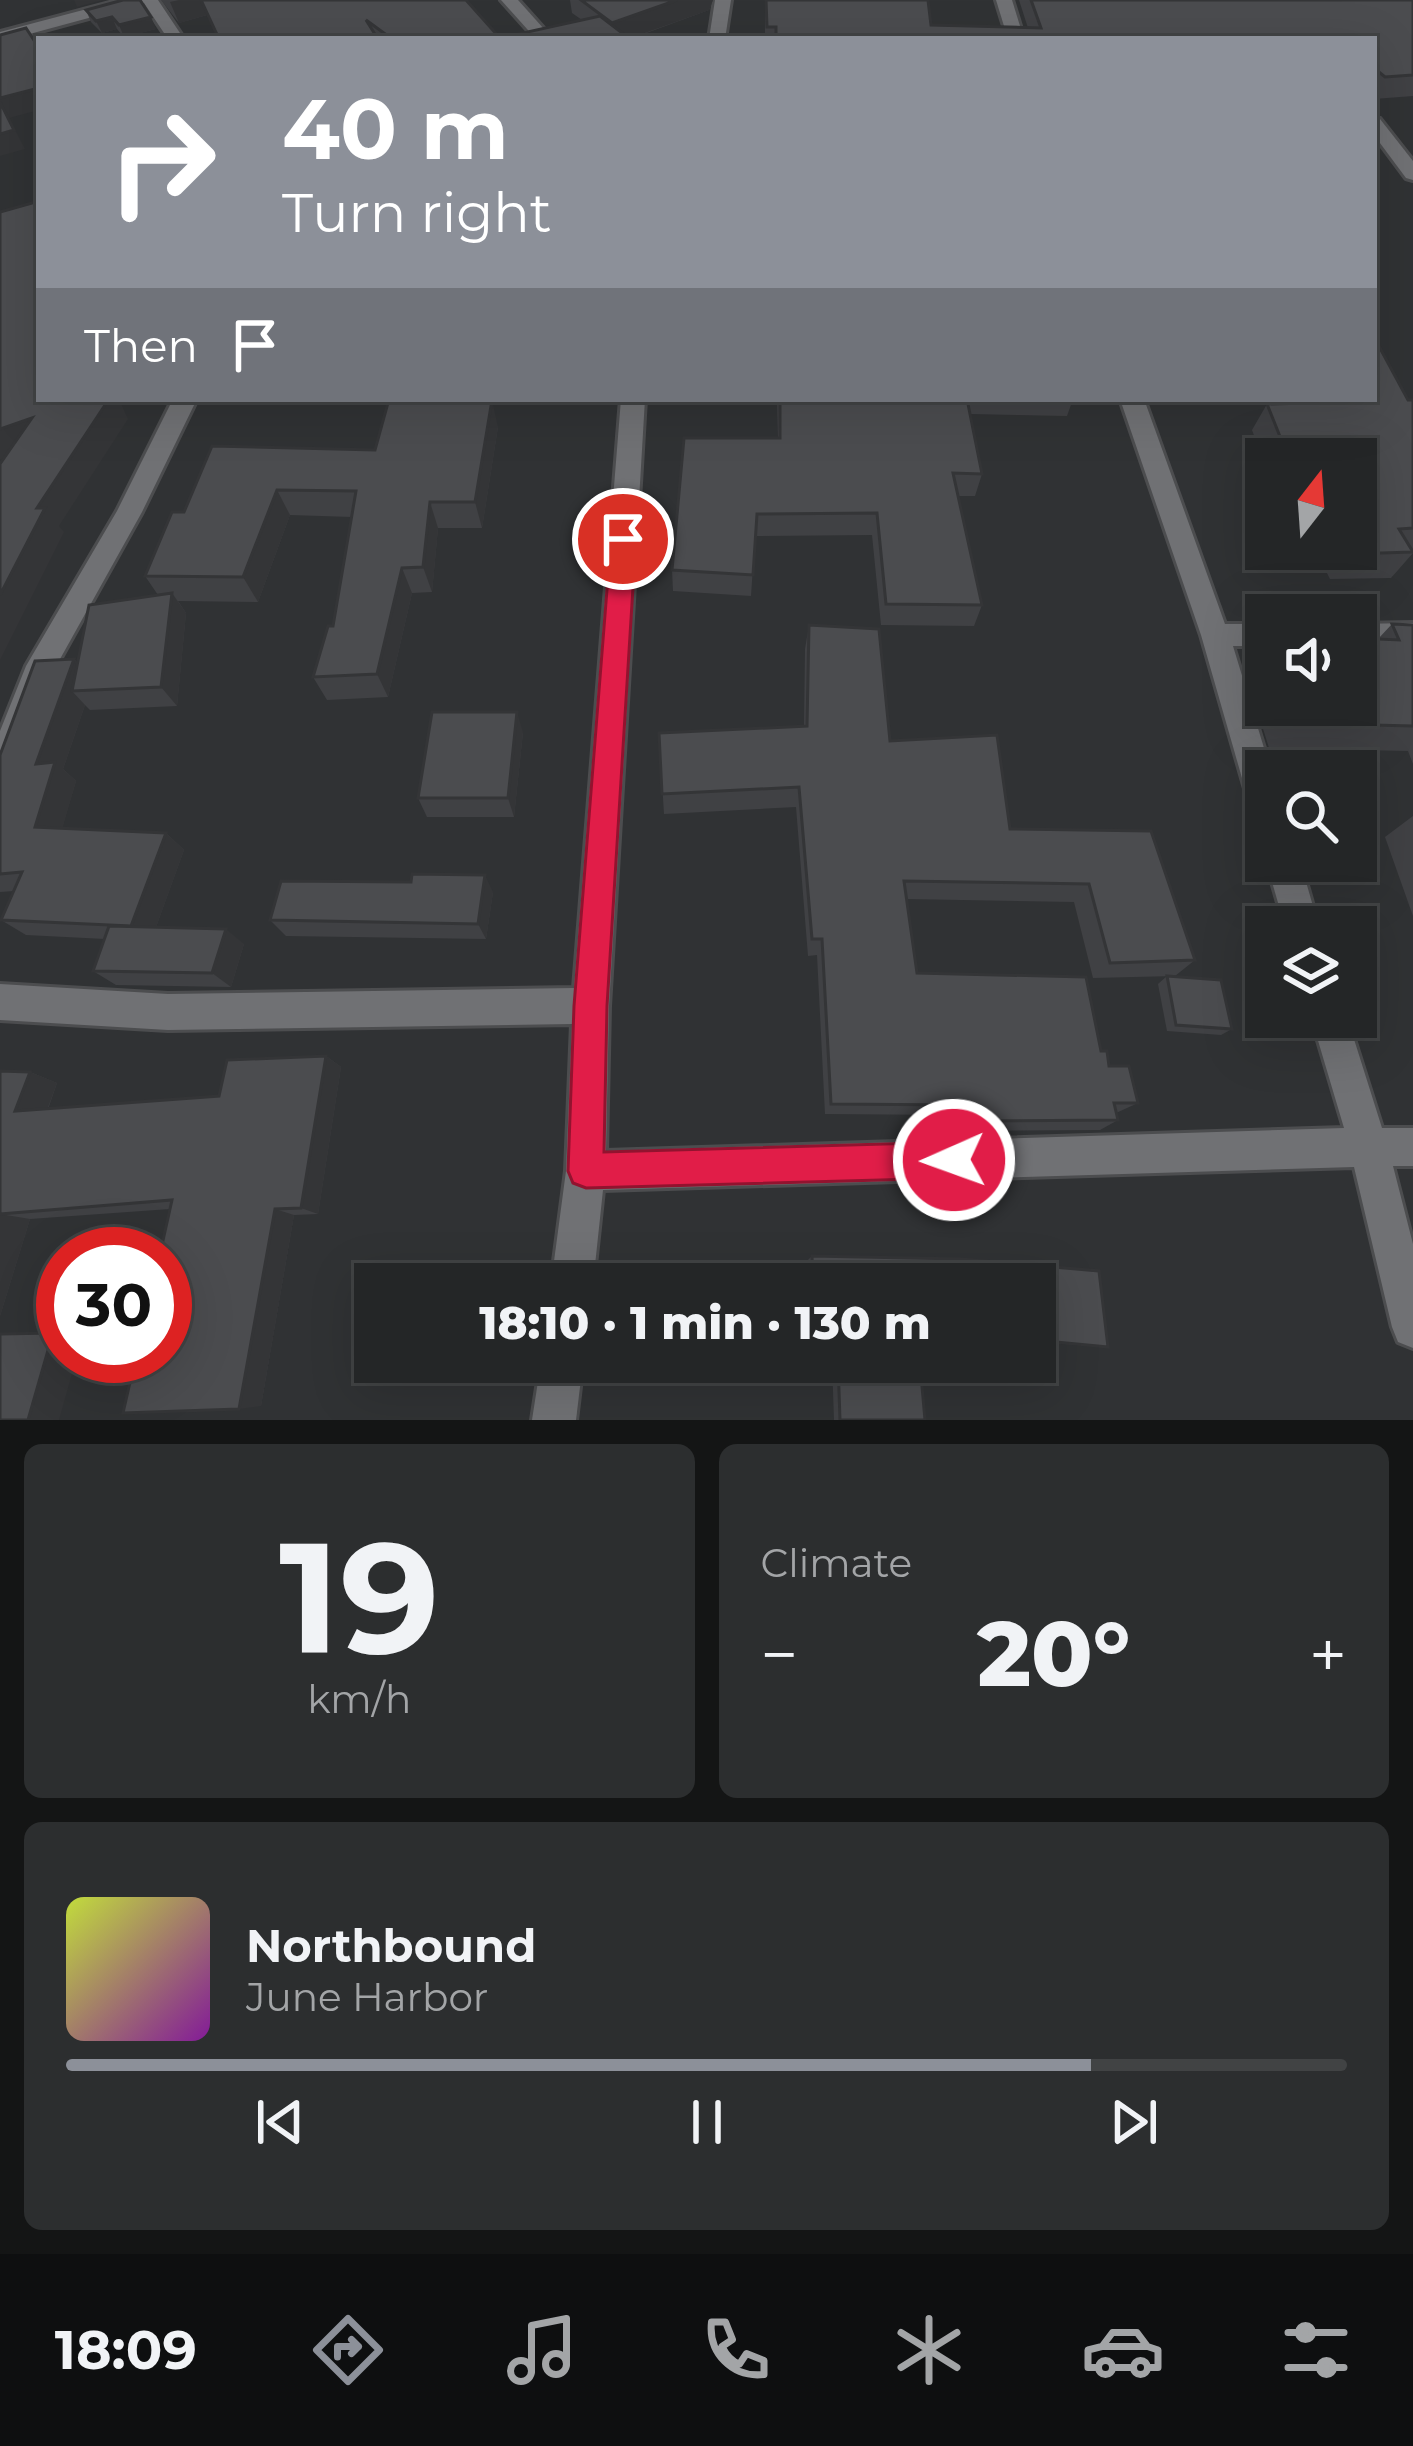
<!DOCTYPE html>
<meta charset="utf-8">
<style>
body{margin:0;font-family:Montserrat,sans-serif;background:#2c2e2f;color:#f1f3f6;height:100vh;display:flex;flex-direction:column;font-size:45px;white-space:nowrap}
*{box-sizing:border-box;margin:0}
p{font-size:39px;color:#a3a5a7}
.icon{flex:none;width:66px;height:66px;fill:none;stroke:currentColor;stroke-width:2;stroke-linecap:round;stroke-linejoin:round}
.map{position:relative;height:1420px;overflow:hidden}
.panel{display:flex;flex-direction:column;gap:24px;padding:24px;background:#141515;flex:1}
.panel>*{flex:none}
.top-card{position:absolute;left:36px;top:36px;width:1341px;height:366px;border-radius:0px;box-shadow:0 12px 48px #0002,0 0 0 3px #414344;background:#8c9099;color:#fff;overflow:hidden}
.needle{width:78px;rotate:17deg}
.tools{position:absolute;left:1245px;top:438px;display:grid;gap:24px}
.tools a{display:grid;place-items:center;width:132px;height:132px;border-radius:0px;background:#242627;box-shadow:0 12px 48px #0002,0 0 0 3px #414344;font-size:60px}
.speed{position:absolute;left:36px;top:1227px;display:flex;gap:24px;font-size:60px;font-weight:700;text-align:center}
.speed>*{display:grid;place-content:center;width:156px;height:156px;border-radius:50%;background:#242627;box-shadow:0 12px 48px #0002,0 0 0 3px #414344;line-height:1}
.speed .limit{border:18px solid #d22;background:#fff;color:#111}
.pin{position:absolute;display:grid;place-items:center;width:102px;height:102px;color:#fff;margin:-51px;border:6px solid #fff;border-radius:50%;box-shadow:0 3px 12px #0007}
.me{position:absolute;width:132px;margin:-66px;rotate:268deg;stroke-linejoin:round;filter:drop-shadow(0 0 9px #0008)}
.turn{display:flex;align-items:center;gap:42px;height:252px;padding:0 48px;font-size:54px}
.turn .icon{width:156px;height:156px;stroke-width:2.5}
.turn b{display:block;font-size:84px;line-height:102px}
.then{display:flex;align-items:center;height:114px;padding:0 48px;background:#0003;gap:24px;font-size:45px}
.big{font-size:90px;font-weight:800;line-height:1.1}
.panel .card{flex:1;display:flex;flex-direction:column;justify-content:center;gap:18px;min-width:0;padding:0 42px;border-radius:18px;background:#2c2e2f}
.panel .dial{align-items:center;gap:0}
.dial b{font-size:156px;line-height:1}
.song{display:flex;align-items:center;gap:36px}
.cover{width:144px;height:144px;border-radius:18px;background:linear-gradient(135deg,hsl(70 70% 55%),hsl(290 70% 35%))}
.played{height:12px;border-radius:6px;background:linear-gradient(90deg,#8c9099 80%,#414344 80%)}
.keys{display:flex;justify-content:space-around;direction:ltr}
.heat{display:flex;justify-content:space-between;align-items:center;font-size:66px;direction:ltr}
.panel .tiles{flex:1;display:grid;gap:24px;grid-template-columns:1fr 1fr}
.card:last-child{grid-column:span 2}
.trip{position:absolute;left:354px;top:1263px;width:702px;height:120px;border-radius:0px;background:#242627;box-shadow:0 12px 48px #0002,0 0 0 3px #414344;font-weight:800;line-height:120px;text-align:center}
.dock{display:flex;height:192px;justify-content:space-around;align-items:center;background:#0e0f10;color:#a3a5a7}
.dock .icon{width:84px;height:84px}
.dock .current{color:#8c9099}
.dock b{font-size:54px;color:#f1f3f6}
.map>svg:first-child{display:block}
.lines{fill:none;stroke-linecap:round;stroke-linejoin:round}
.minor-casing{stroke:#4c4d4f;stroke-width:6}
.minor{fill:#707174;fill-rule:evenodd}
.wall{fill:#404144}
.shaded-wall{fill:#343537}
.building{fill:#4b4c4f;stroke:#343537;stroke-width:3}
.route{fill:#e11d48;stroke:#92132f;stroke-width:3}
</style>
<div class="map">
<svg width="1413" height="1420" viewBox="0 0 1413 1420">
<rect width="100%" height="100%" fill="#303234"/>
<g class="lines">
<g class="minor-casing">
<g id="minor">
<path d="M121,0H158L184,39H168L144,3L0,42V32Z"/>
<path d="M501,0H518L553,39H536Z"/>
<path d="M715,0H731L725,39H709Z"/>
<path d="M996,0H1012L1024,39H1008Z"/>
<path d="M1374,118L1380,119L1413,161V180L1406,178L1374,135Z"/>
<path d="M173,399H197L142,512L55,668L11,780L0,784V731L26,666L117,511Z"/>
<path d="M621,399H645L609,1006L606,1151L1344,1128L1311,1017H1347L1382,1128H1413V1166H1393L1413,1244V1348L1398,1342L1392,1327L1354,1167L603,1190L593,1284H551L566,1171L572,1024L168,1030L0,1020V984L168,994L574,988Z"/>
<path d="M1120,399H1144L1225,624H1266V646H1233L1271,771H1266V820L1255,816L1250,806L1201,635Z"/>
<path d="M1413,623V645L1356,646V624Z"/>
<path d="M1266,861H1300L1319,927H1285Z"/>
<path d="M541,1362H583L576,1420H532Z"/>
</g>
</g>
<use href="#minor" class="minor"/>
</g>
<g class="wall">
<path d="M161,0H466L500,38L582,20L572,13L570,0H713L709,10L630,39H218L207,15L179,23Z"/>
<path d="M765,0H928L931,25L1028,28L1019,0H1413V96L1374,99V39H765Z"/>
<path d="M86,10L156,29L124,37L117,29L102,33L91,22Z"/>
<path d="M389,399H481L498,427L482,528H438L432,592L412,593L388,697L327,700L313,677L333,626L352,517L290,515L258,602L178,601L186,613L177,706L90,710L85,705L63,769L76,781L62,828L166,833L184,850L156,927L244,944L231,987L116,985L93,971L105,939L26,935L1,920L14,891L0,892V755L74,659L77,662L158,595L145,576L184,512L375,450Z"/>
<path d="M777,399H1073L1067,416L970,414L982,474L975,496H958L982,605L974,626L881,625L872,535L755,536L751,596L673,591L672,570L778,438Z"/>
<path d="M1314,399L1413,400V553L1391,578L1330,579L1315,549H1356V459H1266V468L1252,430L1267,404L1315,403Z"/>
<path d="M1392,624L1413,625V764L1408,751L1269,748L1246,674L1266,649V705H1356L1378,639Z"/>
<path d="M809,625L890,741L1010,829L1195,960L1175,976L1093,978L1074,902L906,899L917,973L1101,1051L1109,1066L1138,1103L1116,1113L1118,1120L1100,1130L953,1131L950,1115L825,1114L817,955L808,956L796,807L664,814L659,733L804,726L805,649Z"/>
<path d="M523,732L514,817H427L418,798Z"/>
<path d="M1413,816V916L1385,837Z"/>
<path d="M493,892L486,939L286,936L270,920Z"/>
<path d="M1167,976L1232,1029L1221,1035L1167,1031L1158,984Z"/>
<path d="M326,1056L341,1067L318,1214L294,1215L261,1406L170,1209L30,1219L0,1316V1071L30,1072L57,1083L48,1109L219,1096Z"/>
<path d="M812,1256L961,1259L1099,1271L1108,1347L1035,1342V1284H809L808,1260Z"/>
<path d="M832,1362H945L921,1375L925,1420H834Z"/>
</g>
<g class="shaded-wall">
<path d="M74,0H103L77,7Z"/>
<path d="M179,0H201L207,15L179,23L170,2Z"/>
<path d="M677,0H713L709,10L628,39H614L612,23Z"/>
<path d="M112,17L117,29L102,33L96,21Z"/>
<path d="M151,17L156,29L124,37L119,25Z"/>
<path d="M39,88V110L9,118L25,149L0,156V98Z"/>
<path d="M109,399H119L128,419L59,526L64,532L0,660V595L37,508Z"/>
<path d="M492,400L498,427L482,528L475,502Z"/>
<path d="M32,418L50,443L0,460V429Z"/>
<path d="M277,490L290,515L258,602L243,577Z"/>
<path d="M430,502L438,528L432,592L423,567Z"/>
<path d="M402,568L412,593L388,697L377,674Z"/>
<path d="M172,593L186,613L177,706L161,687Z"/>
<path d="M74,659L94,680L72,691L85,705L63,769L76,781L58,844L35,827L36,764Z"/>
<path d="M517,712L523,732L514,817L508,798Z"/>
<path d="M166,833L184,850L151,941L131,926Z"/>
<path d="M485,875L493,892L486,939L478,924Z"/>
<path d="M226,929L244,944L231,987L212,973Z"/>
<path d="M326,1056L341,1067L318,1214L301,1208Z"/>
<path d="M30,1072L57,1083L43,1121L15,1111Z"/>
<path d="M275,1209L294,1215L261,1406L239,1409Z"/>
<path d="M0,1214L30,1219L0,1316Z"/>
<path d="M53,1333H63V1356H77L59,1420H28Z"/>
</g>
<g class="building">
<path d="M123,0H140L151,17L119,25L112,17L96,21L86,10Z"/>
<path d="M201,0H466L500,38L600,16L630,39H392L366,20L378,39H219Z"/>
<path d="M581,0H677L612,23Z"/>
<path d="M766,0H928L931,25L1041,28L1031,0H1413V75L1385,77L1374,68V39H776V27H767Z"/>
<path d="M26,28L39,48V88L0,98V35Z"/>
<path d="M0,102L14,130L0,134Z"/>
<path d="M39,201V399H109L37,508H45L0,595V464L32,418L0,429V212Z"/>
<path d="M1374,337L1408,400H1413V528L1399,529L1413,552L1350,554L1348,549H1356V459H1289L1267,404L1345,402L1344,399H1374Z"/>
<path d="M389,399L492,400L475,502H430L423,567L402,568L377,674L313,677L328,626H333L356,491L277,490L243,577L145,576L172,512H184L212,446L375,450Z"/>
<path d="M780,399H967L982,474L953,473L982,605L886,604L877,513L757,514L753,575L672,570L684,438H780Z"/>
<path d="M172,593L161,687L72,691L89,605Z"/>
<path d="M1392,624L1413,625V726L1291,723L1286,705H1356V638L1399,640Z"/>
<path d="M809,625L879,629L890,741L997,735L1010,829L1151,831L1195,960L1110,963L1089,884L904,881L917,973L1086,977L1101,1051H1107L1109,1066H1129L1138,1103H1114L1118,1120L964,1121L961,1105L831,1104L822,939H812L799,787L662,794L659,733L807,726Z"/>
<path d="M74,659L36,764L55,762L35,827L166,833L131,926L1,920L22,872L0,874V755L35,661Z"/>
<path d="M432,712H517L508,798H418Z"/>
<path d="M412,874L485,875L478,924L270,920L281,881L411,882Z"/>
<path d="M109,926L226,929L212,973L93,971Z"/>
<path d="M1167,976L1221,980L1232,1029L1176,1025Z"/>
<path d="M326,1056L301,1208L275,1209L239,1409L123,1413L136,1356H165V1254H160L172,1200L0,1214V1071L30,1072L15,1111L219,1096L227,1060Z"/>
<path d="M812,1256L961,1259L1099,1271L1108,1347L1035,1340V1284H813Z"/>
<path d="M53,1333L28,1420H0V1334Z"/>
<path d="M838,1362H945L946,1376L921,1375L925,1420H840Z"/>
</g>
<path class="route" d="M623,530L636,539L607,1006L604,1152L954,1142L967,1147L972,1160L967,1172L954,1178L586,1188L573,1183L568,1171L574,1006L611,539Z"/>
</svg>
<div class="tools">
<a><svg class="needle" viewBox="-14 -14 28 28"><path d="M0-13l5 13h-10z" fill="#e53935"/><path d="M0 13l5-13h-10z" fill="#a3a5a7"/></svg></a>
<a><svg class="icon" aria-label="sound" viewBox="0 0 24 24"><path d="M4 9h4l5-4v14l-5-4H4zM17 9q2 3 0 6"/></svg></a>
<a><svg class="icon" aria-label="search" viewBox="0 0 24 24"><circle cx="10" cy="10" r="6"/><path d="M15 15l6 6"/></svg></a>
<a><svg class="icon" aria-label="layers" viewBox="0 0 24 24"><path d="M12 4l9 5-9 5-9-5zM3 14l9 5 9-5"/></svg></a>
</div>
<div class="speed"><div class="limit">30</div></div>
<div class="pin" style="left:623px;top:539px;background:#d93025"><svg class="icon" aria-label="arrive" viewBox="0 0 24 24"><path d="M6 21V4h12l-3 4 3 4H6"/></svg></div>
<svg class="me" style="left:954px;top:1160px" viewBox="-20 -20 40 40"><circle r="17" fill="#e11d48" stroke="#fff" stroke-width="3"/><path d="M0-11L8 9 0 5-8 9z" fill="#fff"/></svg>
<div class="trip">18:10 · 1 min · 130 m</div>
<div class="top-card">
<div class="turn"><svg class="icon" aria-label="right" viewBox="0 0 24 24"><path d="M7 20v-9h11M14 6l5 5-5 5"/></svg><div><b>40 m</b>Turn right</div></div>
<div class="then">Then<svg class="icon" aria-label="arrive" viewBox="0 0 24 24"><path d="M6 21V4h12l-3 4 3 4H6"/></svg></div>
</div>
</div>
<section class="panel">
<div class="tiles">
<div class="card dial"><b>19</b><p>km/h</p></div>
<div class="card"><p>Climate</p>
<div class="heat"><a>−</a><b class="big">20°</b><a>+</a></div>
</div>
<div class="card">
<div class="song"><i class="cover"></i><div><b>Northbound</b><p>June Harbor</p></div></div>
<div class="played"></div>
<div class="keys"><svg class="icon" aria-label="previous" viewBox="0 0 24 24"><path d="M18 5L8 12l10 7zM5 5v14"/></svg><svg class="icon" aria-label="pause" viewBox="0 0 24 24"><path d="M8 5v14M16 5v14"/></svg><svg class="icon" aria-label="next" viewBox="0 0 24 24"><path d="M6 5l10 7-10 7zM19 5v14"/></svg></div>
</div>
</div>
</section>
<nav class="dock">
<b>18:09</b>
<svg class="icon current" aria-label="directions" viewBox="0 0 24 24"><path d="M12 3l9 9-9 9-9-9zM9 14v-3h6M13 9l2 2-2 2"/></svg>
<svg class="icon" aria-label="music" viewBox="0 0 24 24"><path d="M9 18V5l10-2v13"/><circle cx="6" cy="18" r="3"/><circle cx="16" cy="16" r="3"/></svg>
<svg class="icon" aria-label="phone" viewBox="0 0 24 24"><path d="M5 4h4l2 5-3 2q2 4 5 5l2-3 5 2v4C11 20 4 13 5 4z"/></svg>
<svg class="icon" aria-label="climate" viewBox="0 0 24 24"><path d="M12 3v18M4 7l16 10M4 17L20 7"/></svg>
<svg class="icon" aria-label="car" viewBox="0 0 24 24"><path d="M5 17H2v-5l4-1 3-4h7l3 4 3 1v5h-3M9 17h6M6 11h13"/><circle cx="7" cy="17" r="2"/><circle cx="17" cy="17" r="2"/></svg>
<svg class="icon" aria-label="filters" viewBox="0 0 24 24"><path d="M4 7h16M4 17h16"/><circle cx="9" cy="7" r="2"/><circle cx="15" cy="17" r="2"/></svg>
</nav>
